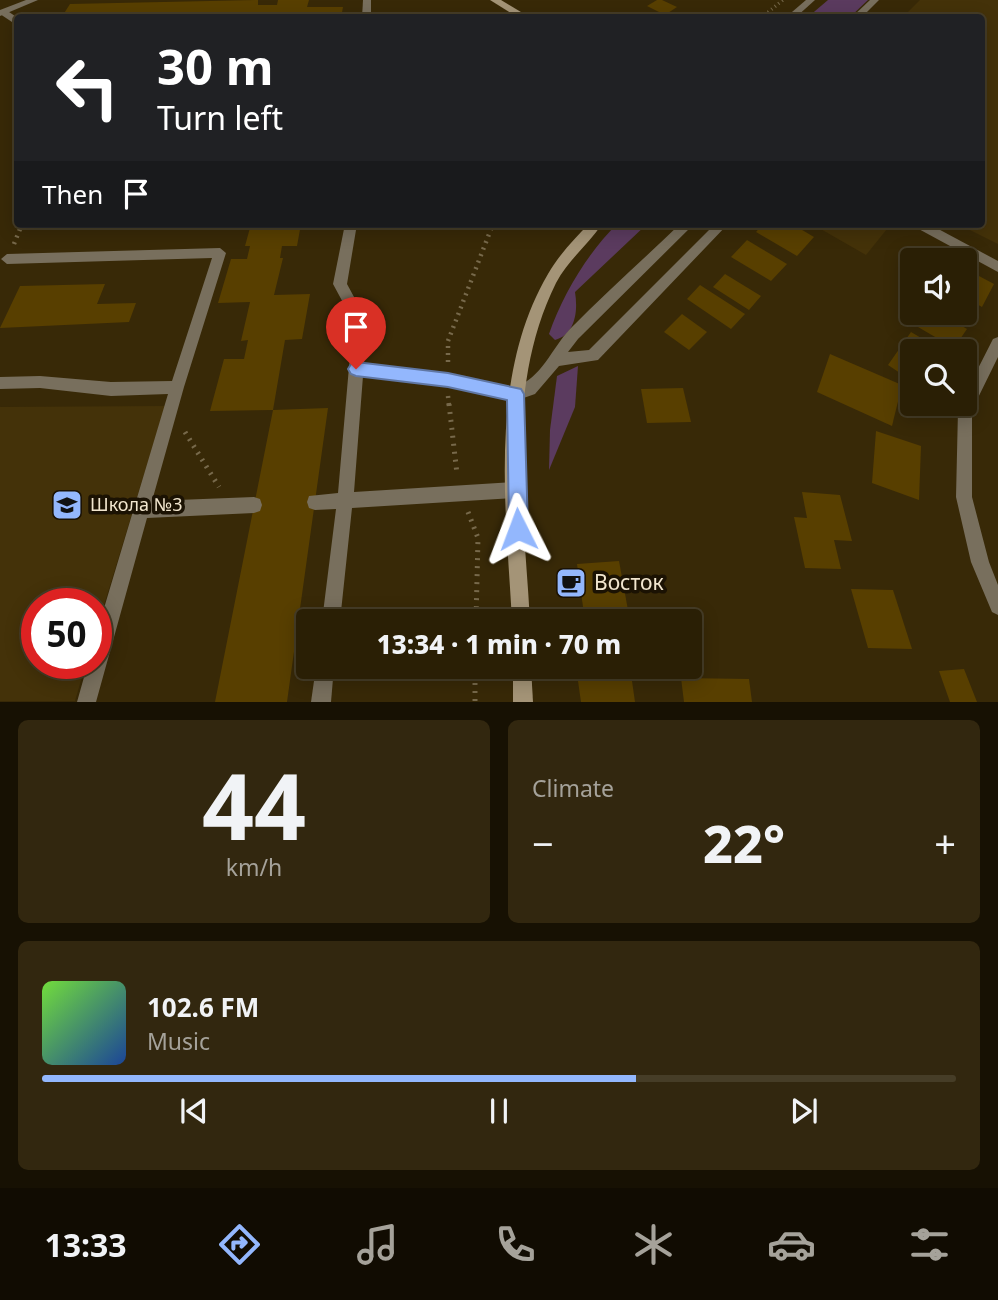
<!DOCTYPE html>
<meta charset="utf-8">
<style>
body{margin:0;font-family:"Noto Sans",sans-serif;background:#32270f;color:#f1f3f6;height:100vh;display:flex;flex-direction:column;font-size:26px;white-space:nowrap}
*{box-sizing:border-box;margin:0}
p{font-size:23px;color:#a5a29a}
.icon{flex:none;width:38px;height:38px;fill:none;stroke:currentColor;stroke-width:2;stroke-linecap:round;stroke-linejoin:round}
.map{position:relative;height:702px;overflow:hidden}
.details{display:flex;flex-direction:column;gap:18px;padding:18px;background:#171103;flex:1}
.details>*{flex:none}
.top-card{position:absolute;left:14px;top:14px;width:971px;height:214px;border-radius:7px;box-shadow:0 4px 18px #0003,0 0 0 2px #463d27;background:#202124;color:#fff;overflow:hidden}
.buttons{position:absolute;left:900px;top:248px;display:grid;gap:14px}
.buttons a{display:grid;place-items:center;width:77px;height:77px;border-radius:7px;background:#2a1f05;box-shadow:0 4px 18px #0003,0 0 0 2px #463d27;font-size:35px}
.speed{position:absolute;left:21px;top:588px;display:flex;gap:14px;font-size:35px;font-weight:700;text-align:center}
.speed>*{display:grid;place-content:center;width:91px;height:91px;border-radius:50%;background:#2a1f05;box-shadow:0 4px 18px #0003,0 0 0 2px #463d27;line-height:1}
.speed .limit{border:10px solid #d22;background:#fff;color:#111}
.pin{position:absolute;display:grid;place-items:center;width:60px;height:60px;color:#fff;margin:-72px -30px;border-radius:50% 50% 50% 0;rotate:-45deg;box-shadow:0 0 7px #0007}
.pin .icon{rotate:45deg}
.me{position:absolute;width:77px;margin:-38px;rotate:357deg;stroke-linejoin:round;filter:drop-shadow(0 0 5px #0008)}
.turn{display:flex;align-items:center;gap:24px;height:147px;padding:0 28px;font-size:32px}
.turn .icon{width:91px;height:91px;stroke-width:2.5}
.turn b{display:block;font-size:49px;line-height:60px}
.then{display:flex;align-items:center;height:66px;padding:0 28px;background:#0003;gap:14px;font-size:26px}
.big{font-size:52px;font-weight:800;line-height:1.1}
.details .tile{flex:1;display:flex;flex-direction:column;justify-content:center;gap:10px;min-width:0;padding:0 24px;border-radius:10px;background:#32270f}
.details .dial{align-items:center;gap:0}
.dial b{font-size:91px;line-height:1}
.song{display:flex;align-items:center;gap:21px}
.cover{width:84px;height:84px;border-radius:10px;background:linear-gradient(135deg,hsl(100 70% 55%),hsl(220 70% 35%))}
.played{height:7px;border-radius:4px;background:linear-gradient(90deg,#93b7fd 65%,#463d27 65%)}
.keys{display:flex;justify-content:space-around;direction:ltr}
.heat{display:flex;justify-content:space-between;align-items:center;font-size:38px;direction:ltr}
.details .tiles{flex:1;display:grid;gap:18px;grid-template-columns:1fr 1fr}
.tile:last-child{grid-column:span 2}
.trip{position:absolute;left:296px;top:609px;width:406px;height:70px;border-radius:7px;background:#2a1f05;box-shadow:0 4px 18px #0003,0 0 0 2px #463d27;font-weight:800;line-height:70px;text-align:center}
.menu{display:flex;height:112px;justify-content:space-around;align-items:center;background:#110c02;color:#a5a29a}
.menu .icon{width:49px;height:49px}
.menu .current{color:#93b7fd}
.menu b{font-size:32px;color:#f1f3f6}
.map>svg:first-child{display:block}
.built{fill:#443209}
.green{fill:#5b3b5f}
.building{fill:#583f00}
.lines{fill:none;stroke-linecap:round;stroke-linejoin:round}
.path-far2{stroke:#77694b;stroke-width:3.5;stroke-dasharray:1 3.5;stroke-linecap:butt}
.path-far1{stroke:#77694b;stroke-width:4.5;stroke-dasharray:2 5;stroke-linecap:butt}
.path{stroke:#77694b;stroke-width:5;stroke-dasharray:2 6;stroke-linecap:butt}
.lane{fill:#786f5d;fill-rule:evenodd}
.street{fill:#786f5d;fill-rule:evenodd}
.secondary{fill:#a49477;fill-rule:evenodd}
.route{fill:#93b7fd;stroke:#6077a4;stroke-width:2}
.labels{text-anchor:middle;stroke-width:7;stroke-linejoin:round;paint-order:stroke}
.poi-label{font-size:18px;fill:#f2e6cf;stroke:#1b1203;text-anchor:start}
.near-poi-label{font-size:21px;fill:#f2e6cf;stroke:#1b1203;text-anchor:start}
</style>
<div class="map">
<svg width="998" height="702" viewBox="0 0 998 702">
<rect width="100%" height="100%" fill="#382907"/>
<g class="built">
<path d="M920,0H998V244L958,224H982V18L903,17Z"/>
<path d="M812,224H891L866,255Z"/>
<path d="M165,406L96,631V604H37V663H86L75,701H0V407Z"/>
</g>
<g class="green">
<path d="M828,0H868L850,17H808Z"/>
<path d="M617,224H647L575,292C578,310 576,334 555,340L549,334C563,294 587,254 617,224Z"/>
<path d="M578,366L575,407L549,470L550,430L557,376Z"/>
</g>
<g class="building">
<path d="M258,0V5H277L278,0H309L307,7H343L341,18H61L70,4Z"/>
<path d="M657,0H662L677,7L665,15L647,6Z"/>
<path d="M251,224H301L297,246H282L280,258H283L274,295L310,294L302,339L285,340L273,410L328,408L287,702H215L273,410L210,411L224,359H244L248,340L241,341L250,302L218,303L231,259H247L250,246H245Z"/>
<path d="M763,224H792L814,237L797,256L756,232Z"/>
<path d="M747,240L787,264L771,281L731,257Z"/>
<path d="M964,268L994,284L982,307L964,297Z"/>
<path d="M725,274L761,296L749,310L713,287Z"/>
<path d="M105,284L97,304L136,303L129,322L0,328L20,286Z"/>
<path d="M700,285L745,314L731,329L687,299Z"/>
<path d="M928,313H940L967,329L954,348L918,327Z"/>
<path d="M682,314L707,332L689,350L664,332Z"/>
<path d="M911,332L945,352H912V381L888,365Z"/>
<path d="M830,354L902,385L892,426L817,392Z"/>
<path d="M683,388L691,422L647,423L641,389Z"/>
<path d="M876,431L921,446L919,500L872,483Z"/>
<path d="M802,492L840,495L852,541L834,540L841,569L805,568L794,517L807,518Z"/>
<path d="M619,561L630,621H585L577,564Z"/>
<path d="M851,589L893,590L912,649L868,648Z"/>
<path d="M576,667H630L635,702H581Z"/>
<path d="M964,669L977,702H950L939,671Z"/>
<path d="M681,678L749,679L752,702H684Z"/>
</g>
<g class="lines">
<path class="path-far2" d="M761,18L783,0"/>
<g class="path-far1">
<path d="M14,244L22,224"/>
<path d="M448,362V341L491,229L497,224"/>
<path d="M448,396L449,406"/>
</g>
<g class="path">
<path d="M449,404L457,474"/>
<path d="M185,432L219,487"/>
<path d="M468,512L478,538L476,621"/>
<path d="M475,667V702"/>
</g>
<g class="lane">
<path d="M363,0H371V18H362Z"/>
<path d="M870,0H879L861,18H851Z"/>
<path d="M0,10H6L18,18V26L0,14Z"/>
<path d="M345,224H357L347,284L367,321L364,364L448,374L515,387C541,379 552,348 570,329C605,293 644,259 680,224H694L578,339L568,352L589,350L715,224H728L598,360L559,366L535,394L515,401L448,386L363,376L354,492L516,482L522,484L524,490L522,496L516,498L352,508L340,621H322L336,509L315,510L309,508L307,502L309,496L338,493L353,321L333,284Z"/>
<path d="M220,248L226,253L184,387L152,501L254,497L260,499L262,505L260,511L254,513L147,518L96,702H77L88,663H96V635L168,394L111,396L40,388L0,389V377L40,376L111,382L172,381L212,258L7,264L1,259L7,254Z"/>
<path d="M316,667H334L331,702H311Z"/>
</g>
<g class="street">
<path d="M26,0H38L0,16V10Z"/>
<path d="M806,0H815L795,18H785Z"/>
<path d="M913,224H929L998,261V272L915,227Z"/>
<path d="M998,337V357L972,410V497L989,562L998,585V615L992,612L971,562L956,497L958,410L960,404H964V396L993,339Z"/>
</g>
<g class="secondary">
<path d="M490,0H501L531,18H519Z"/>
<path d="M589,224H602C588,245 568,260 556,283C504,388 524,509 530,621H512C506,508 488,376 548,274C559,255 574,239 589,224Z"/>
<path d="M513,667H531L533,702H513Z"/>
</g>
</g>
<path class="route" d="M356,362L448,373L521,389L524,394L528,529L525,536L518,538L511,536L509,529L507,400L448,387L356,376L351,374L348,369L351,364Z"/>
<defs>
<g id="school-square" transform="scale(1.575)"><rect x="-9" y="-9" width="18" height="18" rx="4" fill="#93b7fd" stroke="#1b1203"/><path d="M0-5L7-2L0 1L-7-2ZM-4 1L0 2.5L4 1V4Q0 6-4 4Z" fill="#111"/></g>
<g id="cafe-square" transform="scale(1.575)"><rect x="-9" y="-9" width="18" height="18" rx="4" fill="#93b7fd" stroke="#1b1203"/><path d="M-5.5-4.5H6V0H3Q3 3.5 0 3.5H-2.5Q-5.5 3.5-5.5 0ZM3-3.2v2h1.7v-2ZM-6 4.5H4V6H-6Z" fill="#111"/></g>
</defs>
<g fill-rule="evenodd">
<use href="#school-square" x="67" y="505"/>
<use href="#cafe-square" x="571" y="583"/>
</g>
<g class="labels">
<g class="poi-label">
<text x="90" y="511">Школа №3</text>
</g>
<g class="near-poi-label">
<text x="594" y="590">Восток</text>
</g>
</g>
</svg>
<div class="buttons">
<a><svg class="icon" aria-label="sound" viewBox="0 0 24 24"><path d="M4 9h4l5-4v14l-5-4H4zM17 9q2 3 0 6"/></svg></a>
<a><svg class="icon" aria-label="search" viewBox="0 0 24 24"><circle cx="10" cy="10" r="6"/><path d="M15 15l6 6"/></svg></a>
</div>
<div class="speed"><div class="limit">50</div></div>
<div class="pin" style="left:356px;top:369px;background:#d93025"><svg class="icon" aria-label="arrive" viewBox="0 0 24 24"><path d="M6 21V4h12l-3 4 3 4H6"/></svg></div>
<svg class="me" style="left:518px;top:529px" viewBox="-20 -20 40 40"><path d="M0-17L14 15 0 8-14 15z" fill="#93b7fd" stroke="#fff" stroke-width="4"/></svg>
<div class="trip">13:34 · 1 min · 70 m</div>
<div class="top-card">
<div class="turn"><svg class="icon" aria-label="left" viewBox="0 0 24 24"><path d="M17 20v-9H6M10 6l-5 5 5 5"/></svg><div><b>30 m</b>Turn left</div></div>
<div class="then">Then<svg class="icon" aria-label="arrive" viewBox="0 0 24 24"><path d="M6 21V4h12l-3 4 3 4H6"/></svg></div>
</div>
</div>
<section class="details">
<div class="tiles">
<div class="tile dial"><b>44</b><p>km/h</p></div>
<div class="tile"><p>Climate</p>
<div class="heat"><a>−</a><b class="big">22°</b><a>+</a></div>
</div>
<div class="tile">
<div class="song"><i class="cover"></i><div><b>102.6 FM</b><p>Music</p></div></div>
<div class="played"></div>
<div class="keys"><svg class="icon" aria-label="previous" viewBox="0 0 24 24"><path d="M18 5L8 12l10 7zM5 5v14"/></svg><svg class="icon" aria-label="pause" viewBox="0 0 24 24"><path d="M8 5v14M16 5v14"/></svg><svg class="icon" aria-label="next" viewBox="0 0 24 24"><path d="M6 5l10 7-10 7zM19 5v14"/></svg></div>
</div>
</div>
</section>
<nav class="menu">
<b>13:33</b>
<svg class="icon current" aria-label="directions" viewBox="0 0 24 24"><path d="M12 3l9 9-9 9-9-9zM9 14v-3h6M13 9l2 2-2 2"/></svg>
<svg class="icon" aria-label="music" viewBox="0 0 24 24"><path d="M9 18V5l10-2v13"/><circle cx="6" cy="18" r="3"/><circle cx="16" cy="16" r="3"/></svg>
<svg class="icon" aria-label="phone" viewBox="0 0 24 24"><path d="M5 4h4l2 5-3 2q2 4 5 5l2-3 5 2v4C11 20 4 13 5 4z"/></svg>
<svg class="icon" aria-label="climate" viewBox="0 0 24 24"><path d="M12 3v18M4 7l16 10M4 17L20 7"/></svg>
<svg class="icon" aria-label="car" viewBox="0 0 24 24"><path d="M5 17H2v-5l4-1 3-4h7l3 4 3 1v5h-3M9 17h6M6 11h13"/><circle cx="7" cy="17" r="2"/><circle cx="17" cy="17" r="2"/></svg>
<svg class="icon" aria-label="filters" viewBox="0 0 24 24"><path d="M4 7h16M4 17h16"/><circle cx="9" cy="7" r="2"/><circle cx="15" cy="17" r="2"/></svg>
</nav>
